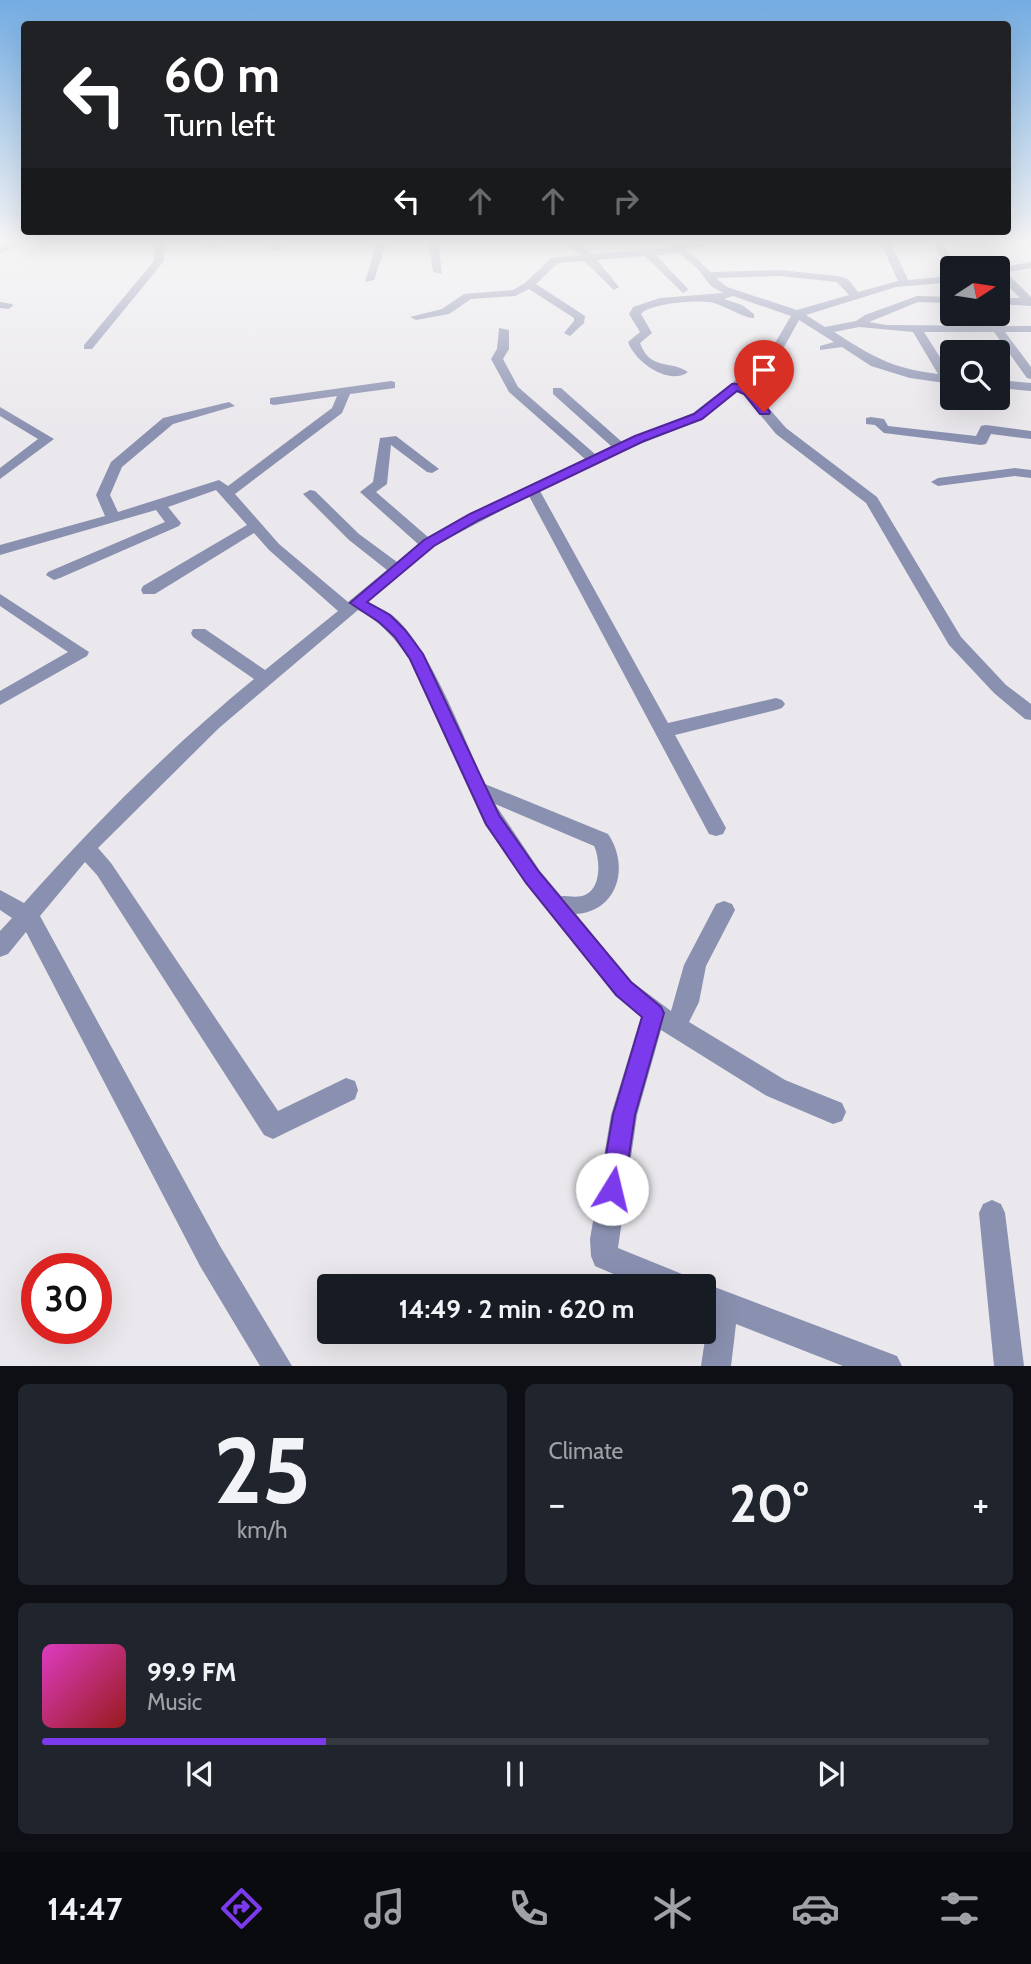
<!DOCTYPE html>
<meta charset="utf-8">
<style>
body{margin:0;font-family:Cabin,sans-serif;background:#20242c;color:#f1f3f6;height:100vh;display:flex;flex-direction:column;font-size:26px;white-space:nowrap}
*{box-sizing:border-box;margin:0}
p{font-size:23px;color:#9ea1a6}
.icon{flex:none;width:38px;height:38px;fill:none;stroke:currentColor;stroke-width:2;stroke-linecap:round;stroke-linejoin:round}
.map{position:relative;height:1366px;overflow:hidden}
.panel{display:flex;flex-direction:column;gap:18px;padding:18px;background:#0d0f14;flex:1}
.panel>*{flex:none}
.banner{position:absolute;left:21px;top:21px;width:990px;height:214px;border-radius:7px;box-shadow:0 7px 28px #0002;background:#202124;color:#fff;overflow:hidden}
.needle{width:46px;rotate:78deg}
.controls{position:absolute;left:940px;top:256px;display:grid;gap:14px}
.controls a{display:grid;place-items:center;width:70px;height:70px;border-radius:7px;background:#171b24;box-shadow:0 7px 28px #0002;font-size:35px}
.speed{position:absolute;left:21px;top:1253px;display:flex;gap:14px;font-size:35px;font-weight:700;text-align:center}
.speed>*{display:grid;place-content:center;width:91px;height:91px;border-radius:50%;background:#171b24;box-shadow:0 7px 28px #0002;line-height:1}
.speed .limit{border:10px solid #d22;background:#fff;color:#111}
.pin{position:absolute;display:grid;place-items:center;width:60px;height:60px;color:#fff;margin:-72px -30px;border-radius:50% 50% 50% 0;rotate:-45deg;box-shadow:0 0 7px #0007}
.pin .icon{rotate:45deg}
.me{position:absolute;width:77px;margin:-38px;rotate:9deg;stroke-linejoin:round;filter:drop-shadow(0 0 5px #0008)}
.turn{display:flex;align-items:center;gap:24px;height:147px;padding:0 28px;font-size:32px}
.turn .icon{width:91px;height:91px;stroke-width:2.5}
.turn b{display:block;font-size:49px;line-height:60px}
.lanes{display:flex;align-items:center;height:66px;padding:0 28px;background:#0003;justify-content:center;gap:35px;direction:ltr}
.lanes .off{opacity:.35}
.big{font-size:52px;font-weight:700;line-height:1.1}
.panel .widget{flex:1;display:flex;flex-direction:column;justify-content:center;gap:10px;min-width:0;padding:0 24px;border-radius:10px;background:#20242c}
.panel .dial{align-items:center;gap:0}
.dial b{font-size:91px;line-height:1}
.song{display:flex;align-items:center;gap:21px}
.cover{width:84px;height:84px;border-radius:10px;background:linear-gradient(135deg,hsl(310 70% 55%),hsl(0 70% 35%))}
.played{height:7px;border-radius:4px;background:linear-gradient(90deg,#7c3aed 30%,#363941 30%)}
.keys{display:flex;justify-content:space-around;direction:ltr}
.heat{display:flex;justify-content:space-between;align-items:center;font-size:38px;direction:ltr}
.panel .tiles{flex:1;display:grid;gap:18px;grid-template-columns:1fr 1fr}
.widget:last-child{grid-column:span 2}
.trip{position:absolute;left:317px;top:1274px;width:399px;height:70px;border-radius:7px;background:#171b24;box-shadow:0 7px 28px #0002;font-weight:700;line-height:70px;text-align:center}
.tab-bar{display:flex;height:112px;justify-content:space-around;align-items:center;background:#090b0e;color:#9ea1a6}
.tab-bar .icon{width:49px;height:49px}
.tab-bar .current{color:#7c3aed}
.tab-bar b{font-size:32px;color:#f1f3f6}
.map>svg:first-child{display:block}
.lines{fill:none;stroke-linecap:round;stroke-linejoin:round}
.minor{fill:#8a90b0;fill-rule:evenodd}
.route{fill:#7c3aed;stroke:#51269a;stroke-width:2}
</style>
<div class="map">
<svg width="1031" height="1366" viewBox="0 0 1031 1366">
<rect width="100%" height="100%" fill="#eae8ec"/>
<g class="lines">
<g class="minor">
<path d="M19,239H32L0,254V247Z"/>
<path d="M155,239H165L164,261L92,349H84V345L154,261Z"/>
<path d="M211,239H221L215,249L207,247Z"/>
<path d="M274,239H284L278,250L275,251L270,248Z"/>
<path d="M378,239H388L374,280L365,282Z"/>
<path d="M428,239H438L442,274L433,272Z"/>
<path d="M561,239H572L592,254L672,248L662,239H673L679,244L706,239H755L750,242H722L686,249L711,272L780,270L839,276L848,279L858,292L898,281L879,239H889L908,280L952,276V282L896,287L806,315L825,327L856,321L865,315L917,296L952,297V303L918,302L869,322L886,325L1031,326V332H1005L1031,367V379L1027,378L994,332H924L952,376V384L910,378L871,366L842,347L820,350V346L834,342L799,320L784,347L744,385L752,389L786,428L877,497L961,637L1006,685L1031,704V720L1025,719L994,693L949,645L866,503L776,434L744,395L737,391L703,419L625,450L540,491L668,723L776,698L782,700L785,704L782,708L776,710L675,735L726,828L723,834L716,836L709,834L529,496L434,546L368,602C376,606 385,610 392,615C429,644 464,739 485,784L608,834C630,866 618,911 576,914L631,981L671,1011L684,965L716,904L724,901L732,904L735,910L706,966L699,1002L689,1022L785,1080L842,1103L846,1112L842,1121L833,1124L767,1096L661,1030L637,1115L618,1248L687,1276L691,1286H641L595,1266L591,1256L590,1239L611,1115L641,1017L615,995L526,883L485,825L409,659C394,637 382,623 358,610L219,728L98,848L111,863L278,1111L346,1078L355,1081L358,1090L355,1099L273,1139L264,1135L97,875L85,862L40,916L220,1246L292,1366H260L200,1266L26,932L8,954L0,957V931L12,918L0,910V890L24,903C95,823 171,747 254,679L193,637L191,633L193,629H205L265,670L338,611L269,550L254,533L155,594H143L141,590L143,586L247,525L216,490L168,507L181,523L179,526L60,578L54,580L46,575L48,572L165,522L156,510L0,555V545L105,516L96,495L111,462L163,418L229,402L235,406L173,424L122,467L110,495L118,512L219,480L228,486L332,408L337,396L274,405L270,404V398L391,381L395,382V388L350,394L342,413L235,494L279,544L348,602L387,570L349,540L303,494L310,490L315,491L359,534L397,562L418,544L360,492L373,482L380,438L396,436L439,469L432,473L427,472L391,445L387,484L376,492L428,537L469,514L585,459L509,392L491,359L497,349L499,328L509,330V349L503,359L518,387L595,454L611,446L553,394V388H561L622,442L693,413L732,383L775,343L791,316L733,296L724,299L742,305L754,314V318C746,319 725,306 714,303C700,299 650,303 641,314L652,333L640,343C650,371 671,360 688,372C669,386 635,362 628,342L640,332L629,314L633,307L660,298L723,293L711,286L697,268L679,253L656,255L687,288L688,290L683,293L645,256L597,260L619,287L614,290L584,261L558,263L536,284L585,316L584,323L570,336L564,333L574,321V318L529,289L515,296L471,299L449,314L416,320L410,317L442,309L464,294L513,290L525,283L551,258L580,255ZM780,276L837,282L849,295L797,310L727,287L716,278ZM859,327L913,332L938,374C890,368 872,356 834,332ZM495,804L594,846C600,858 602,888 585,895C579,898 568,896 561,896L540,871Z"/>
<path d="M932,239H942L956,268H952V274L947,271Z"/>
<path d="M1031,262V268L998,274V268Z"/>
<path d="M1002,276H1010L1031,297V306L998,304V298H1020L1002,280Z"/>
<path d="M0,302L12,304L13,306L8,309L0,308Z"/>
<path d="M998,380L1031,383V391L998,388Z"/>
<path d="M0,407L54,439L0,479V468L38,439L0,416Z"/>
<path d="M871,417L884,419L888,426L976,436L981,426L986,425L1031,431V439L991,434L986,444L981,445L884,433L875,425L866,424V418Z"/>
<path d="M1015,468L1031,470V478L1015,476L938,486L931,482L938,478Z"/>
<path d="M0,594L89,652L87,656L0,705V691L68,652L0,606Z"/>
<path d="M992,1200L1001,1204L1005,1213L1024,1366H994L979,1213L983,1204Z"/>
<path d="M704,1283L897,1356L902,1366H843L736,1324L731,1366H701L709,1313L704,1311V1286H696Z"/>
</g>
</g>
<linearGradient id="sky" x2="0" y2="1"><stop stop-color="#73ade3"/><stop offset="0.56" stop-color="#f6f5f6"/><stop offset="1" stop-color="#f6f5f6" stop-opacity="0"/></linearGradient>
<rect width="1031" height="430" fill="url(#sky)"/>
<path class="route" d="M732,384C749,382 760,399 770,412L769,414H760L744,394L737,391L702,419L644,441L479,520L434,546L367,602L390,615L405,630L423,654L499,815L539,872L631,982L661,1007L664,1013L635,1115L624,1189L621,1198L612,1201L604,1198L600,1189L613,1115L642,1017L616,995L526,883L486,824L410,659L395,637L379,622L350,603L424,540L470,514L635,436L694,414Z"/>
</svg>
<div class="controls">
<a><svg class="needle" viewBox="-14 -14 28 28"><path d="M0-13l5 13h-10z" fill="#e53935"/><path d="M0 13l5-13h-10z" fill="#9ea1a6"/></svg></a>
<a><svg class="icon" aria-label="search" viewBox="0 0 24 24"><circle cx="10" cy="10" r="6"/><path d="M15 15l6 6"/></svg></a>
</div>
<div class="speed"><div class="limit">30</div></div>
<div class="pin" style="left:764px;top:412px;background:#d93025"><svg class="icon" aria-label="arrive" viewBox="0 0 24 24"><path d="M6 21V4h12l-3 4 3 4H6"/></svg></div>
<svg class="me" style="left:612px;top:1189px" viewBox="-20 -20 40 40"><circle r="19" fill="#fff"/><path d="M0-13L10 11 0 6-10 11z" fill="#7c3aed"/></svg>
<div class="trip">14:49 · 2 min · 620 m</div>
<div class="banner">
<div class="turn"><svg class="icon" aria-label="left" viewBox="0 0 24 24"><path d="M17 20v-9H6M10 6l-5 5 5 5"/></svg><div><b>60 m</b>Turn left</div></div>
<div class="lanes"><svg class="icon" aria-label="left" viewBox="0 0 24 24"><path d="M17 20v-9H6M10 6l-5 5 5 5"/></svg><svg class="icon off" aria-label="ahead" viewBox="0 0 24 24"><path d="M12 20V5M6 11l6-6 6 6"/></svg><svg class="icon off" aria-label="ahead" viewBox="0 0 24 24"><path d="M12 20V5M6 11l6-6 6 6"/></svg><svg class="icon off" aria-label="right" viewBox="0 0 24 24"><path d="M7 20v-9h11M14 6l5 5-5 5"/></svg></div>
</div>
</div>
<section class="panel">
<div class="tiles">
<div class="widget dial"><b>25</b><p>km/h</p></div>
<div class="widget"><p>Climate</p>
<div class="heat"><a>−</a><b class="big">20°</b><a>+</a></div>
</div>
<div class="widget">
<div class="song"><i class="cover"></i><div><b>99.9 FM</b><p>Music</p></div></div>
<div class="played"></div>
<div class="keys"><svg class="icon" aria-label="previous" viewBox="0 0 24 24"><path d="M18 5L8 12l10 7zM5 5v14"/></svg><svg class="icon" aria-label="pause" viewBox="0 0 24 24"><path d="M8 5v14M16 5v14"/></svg><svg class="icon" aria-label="next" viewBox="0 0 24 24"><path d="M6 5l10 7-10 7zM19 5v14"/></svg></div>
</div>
</div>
</section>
<nav class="tab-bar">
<b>14:47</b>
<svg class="icon current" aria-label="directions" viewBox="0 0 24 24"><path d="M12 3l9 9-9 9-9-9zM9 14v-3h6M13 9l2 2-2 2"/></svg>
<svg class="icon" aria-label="music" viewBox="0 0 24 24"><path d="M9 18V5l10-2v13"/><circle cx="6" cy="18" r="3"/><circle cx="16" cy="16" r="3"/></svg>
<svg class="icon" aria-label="phone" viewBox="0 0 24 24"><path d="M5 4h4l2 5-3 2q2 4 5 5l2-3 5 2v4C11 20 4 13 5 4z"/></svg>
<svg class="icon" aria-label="climate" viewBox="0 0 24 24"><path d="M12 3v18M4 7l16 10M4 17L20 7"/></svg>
<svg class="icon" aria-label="car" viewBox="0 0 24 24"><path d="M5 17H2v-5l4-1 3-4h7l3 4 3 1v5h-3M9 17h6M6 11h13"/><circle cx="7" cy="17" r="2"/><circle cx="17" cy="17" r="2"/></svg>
<svg class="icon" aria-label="filters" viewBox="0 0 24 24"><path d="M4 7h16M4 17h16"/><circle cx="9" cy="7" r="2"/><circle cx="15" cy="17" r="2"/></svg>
</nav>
